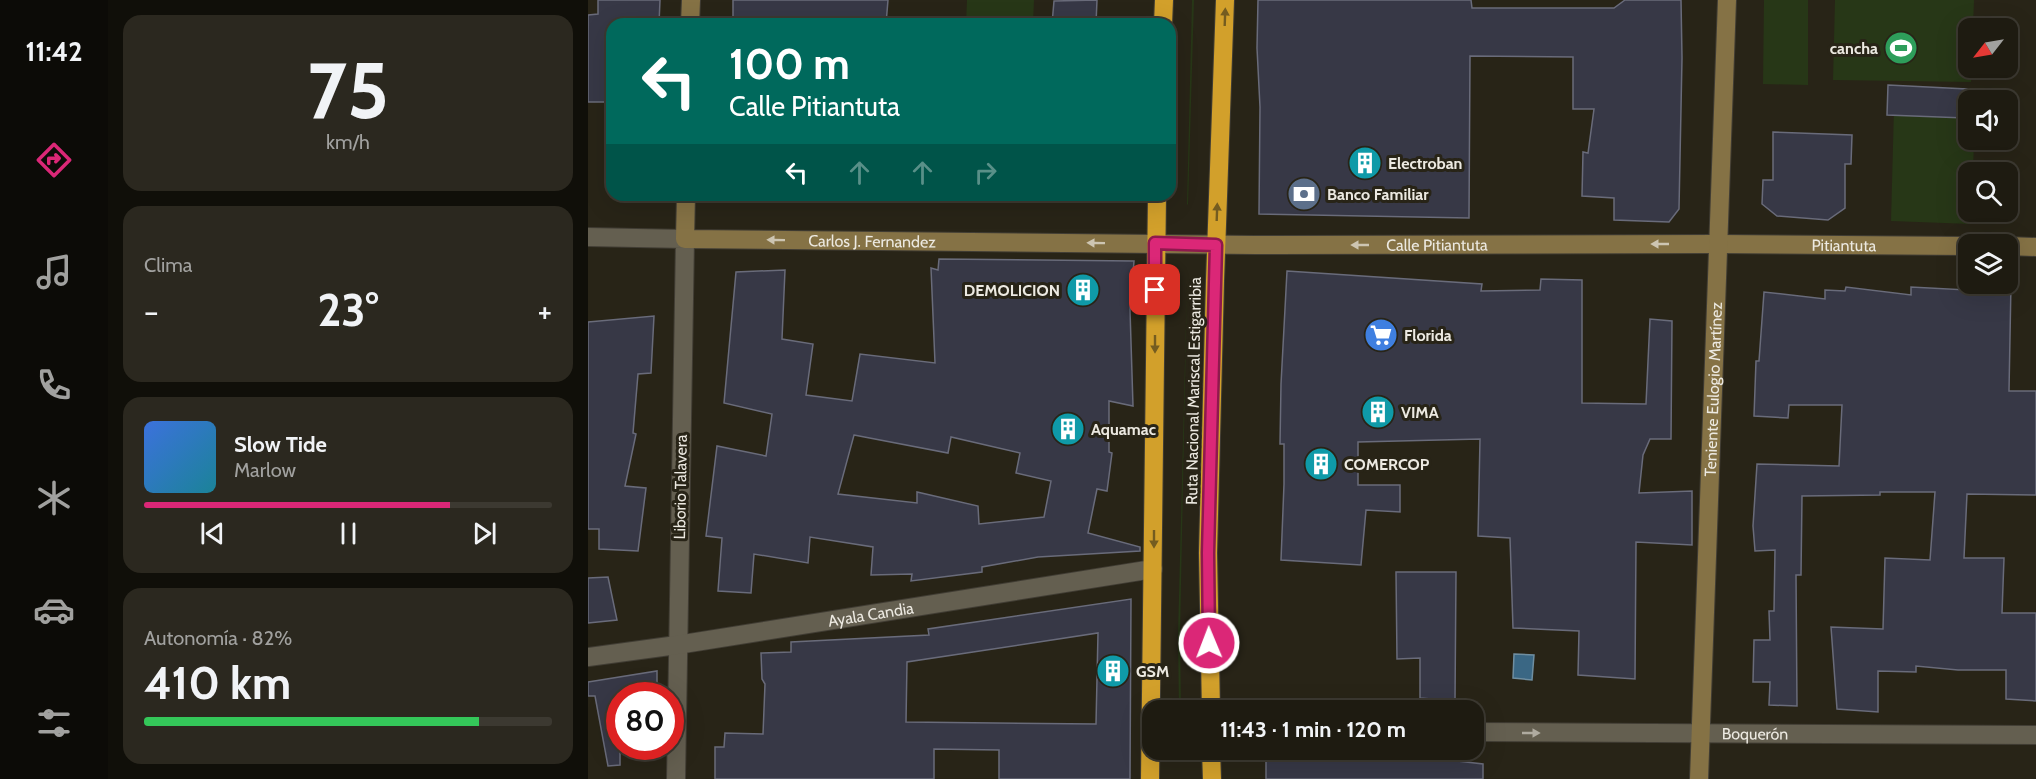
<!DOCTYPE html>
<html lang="es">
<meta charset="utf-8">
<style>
body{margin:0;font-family:Cabin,sans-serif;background:#2b281f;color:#f1f3f6;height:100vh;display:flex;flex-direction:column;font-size:22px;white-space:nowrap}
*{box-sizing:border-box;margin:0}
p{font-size:20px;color:#a1a19f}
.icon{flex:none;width:33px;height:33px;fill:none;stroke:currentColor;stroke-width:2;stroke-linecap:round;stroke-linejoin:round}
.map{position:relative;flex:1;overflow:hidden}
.side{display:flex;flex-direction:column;gap:15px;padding:15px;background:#100f09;width:480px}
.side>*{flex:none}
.top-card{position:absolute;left:18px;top:18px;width:570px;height:183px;border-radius:18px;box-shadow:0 6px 24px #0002,0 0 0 2px #3c3931;background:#00695c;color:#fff;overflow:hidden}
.needle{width:39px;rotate:239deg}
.buttons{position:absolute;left:1370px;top:18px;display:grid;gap:12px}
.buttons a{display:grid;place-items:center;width:60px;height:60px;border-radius:12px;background:#1e1b11;box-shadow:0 6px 24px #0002,0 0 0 2px #3c3931;font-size:30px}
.speed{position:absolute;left:18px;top:682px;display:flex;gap:12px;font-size:30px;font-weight:700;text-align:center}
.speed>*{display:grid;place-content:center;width:78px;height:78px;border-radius:50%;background:#1e1b11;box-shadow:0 6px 24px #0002,0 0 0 2px #3c3931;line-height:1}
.speed .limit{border:9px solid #d22;background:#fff;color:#111}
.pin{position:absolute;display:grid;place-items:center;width:51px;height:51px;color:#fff;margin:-26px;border-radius:12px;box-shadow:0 3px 9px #0006}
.me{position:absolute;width:66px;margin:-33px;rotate:359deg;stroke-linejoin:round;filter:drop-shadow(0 0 4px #0008)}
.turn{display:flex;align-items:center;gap:21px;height:126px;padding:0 24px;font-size:27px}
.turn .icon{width:78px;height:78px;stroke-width:2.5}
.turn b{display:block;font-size:42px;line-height:51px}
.lanes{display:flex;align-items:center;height:57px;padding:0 24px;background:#0003;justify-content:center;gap:30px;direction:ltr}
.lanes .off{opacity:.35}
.big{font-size:45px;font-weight:700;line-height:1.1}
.side .card{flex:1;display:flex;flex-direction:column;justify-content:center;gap:9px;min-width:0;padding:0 21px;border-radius:18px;background:#2b281f}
.side .dial{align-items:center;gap:0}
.dial b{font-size:78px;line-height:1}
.song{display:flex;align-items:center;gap:18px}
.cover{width:72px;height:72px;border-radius:9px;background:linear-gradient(135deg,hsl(220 70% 55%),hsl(190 70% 35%))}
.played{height:6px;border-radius:3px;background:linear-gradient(90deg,#db2777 75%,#3c3931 75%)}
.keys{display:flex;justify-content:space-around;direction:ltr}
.heat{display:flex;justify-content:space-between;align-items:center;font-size:33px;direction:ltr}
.charge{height:9px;border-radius:4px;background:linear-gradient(90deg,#34c759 82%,#3c3931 0)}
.trip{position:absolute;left:554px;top:700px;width:342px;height:60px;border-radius:18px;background:#1e1b11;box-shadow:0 6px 24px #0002,0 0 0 2px #3c3931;font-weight:700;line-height:60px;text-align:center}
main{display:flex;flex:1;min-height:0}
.dock{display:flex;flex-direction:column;width:108px;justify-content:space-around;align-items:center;background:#0c0b07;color:#a1a19f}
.dock .icon{width:42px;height:42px}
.dock .current{color:#db2777}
.dock b{font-size:27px;color:#f1f3f6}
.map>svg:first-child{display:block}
.green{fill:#273717}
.water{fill:#3a6784;stroke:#6f8ea0;stroke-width:1.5}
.building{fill:#373846;stroke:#696b7a;stroke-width:1.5;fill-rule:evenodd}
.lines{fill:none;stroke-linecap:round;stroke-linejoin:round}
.street-casing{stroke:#413d34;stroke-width:20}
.secondary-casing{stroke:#413d34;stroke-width:20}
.highway-casing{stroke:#413d34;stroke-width:20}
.street{stroke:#645f50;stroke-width:18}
.secondary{stroke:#857245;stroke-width:18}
.highway{stroke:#d2a02b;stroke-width:18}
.oneway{fill:#745c20}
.oneway2{fill:#cdc5b2}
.oneway3{fill:#afaba0}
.route-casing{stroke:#8e194d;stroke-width:15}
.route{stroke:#db2777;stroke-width:10}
.labels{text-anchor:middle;stroke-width:6;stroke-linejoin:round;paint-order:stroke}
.poi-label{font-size:16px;font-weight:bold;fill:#ece9e1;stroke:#282417;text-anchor:start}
.street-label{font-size:16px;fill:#ece9e1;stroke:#282417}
</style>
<main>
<nav class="dock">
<b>11:42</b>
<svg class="icon current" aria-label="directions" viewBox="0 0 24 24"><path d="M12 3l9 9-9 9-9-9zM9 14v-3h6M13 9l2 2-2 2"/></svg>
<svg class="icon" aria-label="music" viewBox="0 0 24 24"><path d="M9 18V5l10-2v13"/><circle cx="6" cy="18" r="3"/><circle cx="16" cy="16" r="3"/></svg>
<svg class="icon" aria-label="phone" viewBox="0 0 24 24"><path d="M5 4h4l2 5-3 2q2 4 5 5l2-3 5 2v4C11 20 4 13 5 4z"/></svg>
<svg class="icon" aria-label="climate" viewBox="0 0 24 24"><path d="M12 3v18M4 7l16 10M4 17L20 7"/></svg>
<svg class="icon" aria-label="car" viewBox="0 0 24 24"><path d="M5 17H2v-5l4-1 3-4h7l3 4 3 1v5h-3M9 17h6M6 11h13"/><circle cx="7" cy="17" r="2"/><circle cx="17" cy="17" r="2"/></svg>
<svg class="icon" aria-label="filters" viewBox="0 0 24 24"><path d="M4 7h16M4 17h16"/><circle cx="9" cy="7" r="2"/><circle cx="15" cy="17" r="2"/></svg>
</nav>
<section class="side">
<div class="card dial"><b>75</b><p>km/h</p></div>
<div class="card"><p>Clima</p>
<div class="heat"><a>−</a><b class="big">23°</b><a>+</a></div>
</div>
<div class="card">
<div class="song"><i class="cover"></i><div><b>Slow Tide</b><p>Marlow</p></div></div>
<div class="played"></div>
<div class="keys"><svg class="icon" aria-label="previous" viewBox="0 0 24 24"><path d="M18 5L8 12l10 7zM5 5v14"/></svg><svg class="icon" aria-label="pause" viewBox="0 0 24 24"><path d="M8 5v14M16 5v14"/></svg><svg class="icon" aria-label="next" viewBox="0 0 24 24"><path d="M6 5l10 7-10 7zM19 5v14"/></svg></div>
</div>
<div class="card"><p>Autonomía · 82%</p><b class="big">410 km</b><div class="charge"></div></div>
</section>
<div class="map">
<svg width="1448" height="779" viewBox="0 0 1448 779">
<rect width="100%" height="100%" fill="#282417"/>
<g class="green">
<path d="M379,0H446L445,24H378Z"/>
<path d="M604,0H606L600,205L599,204Z"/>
<path d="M1176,0H1220V85L1175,84Z"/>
<path d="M1247,0H1386L1385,28H1380V68H1384L1383,82L1245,80Z"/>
<path d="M1306,108L1380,111V140H1386L1385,172H1380V212H1383V224L1303,221Z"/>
<path d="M599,283L592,635L593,711H591L590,635Z"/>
</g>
<path class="water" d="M926,654L946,655L944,680L925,678Z"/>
<g class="building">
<path d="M10,0H72L71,24H24V64H20L22,102H0V15L10,14Z"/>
<path d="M145,0H300L298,24H145Z"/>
<path d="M509,0L508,24H464L466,1Z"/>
<path d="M670,0H883L884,8H1026L1037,0H1093L1094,58L1091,209L1081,222L1026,220V198L994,196L995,152L1000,153L1006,109H985V57L882,56L881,218L671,214L672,107L669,48Z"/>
<path d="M1300,85L1379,89L1377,118L1299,115Z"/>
<path d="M1185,132L1264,135L1263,164H1257V208L1240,220L1189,216L1174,204L1175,180H1185Z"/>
<path d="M351,259L546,261L542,310L545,406L521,401V452L524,453L519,491L509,489L500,533L552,547V551L450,557L394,567V572L323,581L324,574L283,575L285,547L222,537L220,563L166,554L163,593L130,591L134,538L118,536L129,446L178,456L184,414L136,403L148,272L197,270L194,339L225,344L218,395L264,401L272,354L347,363L343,268L350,270ZM266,435L360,453L363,437L432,453L428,473L463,481L456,517L391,524L390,506L329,492V503L250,494Z"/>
<path d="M699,271L894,284L893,291L952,290L953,279L994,280V403L1058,404L1062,319L1084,321L1083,439H1062L1055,455L1051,493L1104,491V545L1048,542L1047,679L990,675L991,631L925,628L922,538L890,536L892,439L770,442V485H812V512L778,510L773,565L693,560L696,484V444H692L693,384Z"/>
<path d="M1379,282L1423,283L1421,391H1448V495L1379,494L1376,558H1416L1414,613H1448V701L1418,699V670H1370L1328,666V672L1290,671V712L1249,709L1243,627L1295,629L1297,558L1342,560L1347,492H1292V495L1214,496L1213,575H1208L1209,706L1181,705L1182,682H1165L1166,640H1182L1181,611H1186L1187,550L1167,551L1165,526L1169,464L1251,466L1254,405H1201L1200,418L1166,416L1168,361H1171L1176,292L1237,299V290L1257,291L1258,287L1323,295V287L1379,290Z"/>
<path d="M66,316L63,373L50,374L45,433L48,434L37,486L58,488L50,551L11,549V529H0V322Z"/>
<path d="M808,572H868L867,701L832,698V658L809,659Z"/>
<path d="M20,577L29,620L0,623V578Z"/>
<path d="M543,599L542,779H411V750L346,749V779H127V747H136L137,733L175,734L177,684L174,679L173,653L203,652V642L341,635L340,629ZM510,633L508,724L318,722L319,662Z"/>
<path d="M69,671V696H32V765L20,766L7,696H0V682Z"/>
<path d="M678,753L809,754L895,764V779H678Z"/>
</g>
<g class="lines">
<g class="street-casing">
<g id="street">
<path d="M0,237L97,239L88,779"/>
<path id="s1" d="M0,657L89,645L565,569"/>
<path id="s2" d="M885,732L1448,735"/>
</g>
</g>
<g class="secondary-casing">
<g id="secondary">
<path d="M102,24L103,0"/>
<path id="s3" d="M98,195L97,239L666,245L1131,244L1380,246"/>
<path d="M1419,246L1448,247"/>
<path id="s4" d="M1111,779L1139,0"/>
</g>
</g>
<g class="highway-casing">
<g id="highway">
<path d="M575,24L576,0"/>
<path d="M623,711L620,553L627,281L637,0"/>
<path d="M623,750L624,779"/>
<path d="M562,779L569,195"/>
</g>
</g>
<use href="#street" class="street"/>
<use href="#secondary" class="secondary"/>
<use href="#highway" class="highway"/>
</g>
<defs><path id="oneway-solid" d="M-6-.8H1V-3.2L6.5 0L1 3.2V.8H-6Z" transform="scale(1.5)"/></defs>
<g class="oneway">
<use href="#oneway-solid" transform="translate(637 17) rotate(-88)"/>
<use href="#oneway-solid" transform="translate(629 212) rotate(-88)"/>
<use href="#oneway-solid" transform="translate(567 344) rotate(90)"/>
<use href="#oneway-solid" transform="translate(566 539) rotate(90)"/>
</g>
<g class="oneway2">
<use href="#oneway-solid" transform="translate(188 240) rotate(-179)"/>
<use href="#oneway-solid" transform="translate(508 243) rotate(-179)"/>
<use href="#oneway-solid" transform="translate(1072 244) rotate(180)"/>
<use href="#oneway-solid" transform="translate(772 245) rotate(180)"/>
</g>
<use class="oneway3" href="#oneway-solid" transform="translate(943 733)"/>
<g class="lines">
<g class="route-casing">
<path id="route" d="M567,290V243L628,245L620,553L621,643"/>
</g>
<use href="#route" class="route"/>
</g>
<defs>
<g id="stadium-disc" transform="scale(1.725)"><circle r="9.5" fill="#2e9e5b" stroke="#282417"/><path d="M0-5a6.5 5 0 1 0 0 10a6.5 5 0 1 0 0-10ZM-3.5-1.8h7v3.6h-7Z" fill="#fff"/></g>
<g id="building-disc" transform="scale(1.725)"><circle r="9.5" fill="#0f9aa8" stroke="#282417"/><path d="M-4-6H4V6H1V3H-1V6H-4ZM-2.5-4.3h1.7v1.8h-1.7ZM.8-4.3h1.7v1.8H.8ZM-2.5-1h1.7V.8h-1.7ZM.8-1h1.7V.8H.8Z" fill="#fff"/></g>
<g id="bank-disc" transform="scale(1.725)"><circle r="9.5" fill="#5c6f8a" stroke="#282417"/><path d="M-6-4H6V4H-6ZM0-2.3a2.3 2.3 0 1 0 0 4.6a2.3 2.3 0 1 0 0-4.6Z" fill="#fff"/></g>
<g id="supermarket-disc" transform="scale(1.725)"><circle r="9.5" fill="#3f7fe0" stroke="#282417"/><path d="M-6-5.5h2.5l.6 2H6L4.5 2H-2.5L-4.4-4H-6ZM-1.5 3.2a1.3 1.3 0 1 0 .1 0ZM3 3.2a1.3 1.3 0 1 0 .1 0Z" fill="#fff"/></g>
</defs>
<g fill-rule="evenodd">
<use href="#stadium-disc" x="1313" y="48"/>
<use href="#building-disc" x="777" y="163"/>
<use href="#bank-disc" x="716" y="194"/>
<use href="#building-disc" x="495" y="290"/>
<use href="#supermarket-disc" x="793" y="335"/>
<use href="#building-disc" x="790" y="412"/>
<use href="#building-disc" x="480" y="429"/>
<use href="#building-disc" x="733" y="464"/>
<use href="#building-disc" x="525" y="671"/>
</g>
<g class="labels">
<g class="poi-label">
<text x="1290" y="54" text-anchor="end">cancha</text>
<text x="800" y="169">Electroban</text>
<text x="739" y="200">Banco Familiar</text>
<text x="472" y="296" text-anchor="end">DEMOLICION</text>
<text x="816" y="341">Florida</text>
<text x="813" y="418">VIMA</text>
<text x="503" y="435">Aquamac</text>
<text x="756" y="470">COMERCOP</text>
<text x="548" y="677">GSM</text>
</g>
<g class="street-label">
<text dy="6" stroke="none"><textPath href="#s3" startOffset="231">Carlos J. Fernandez</textPath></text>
<text dy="6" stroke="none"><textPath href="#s3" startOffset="796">Calle Pitiantuta</textPath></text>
<text dy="6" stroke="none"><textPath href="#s3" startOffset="1203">Pitiantuta</textPath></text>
<text dy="6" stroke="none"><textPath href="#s4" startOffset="390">Teniente Eulogio Martínez</textPath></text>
<text transform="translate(605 391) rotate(-89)" y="6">Ruta Nacional Mariscal Estigarribia</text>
<text transform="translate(92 487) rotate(-89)" y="6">Liborio Talavera</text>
<text dy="6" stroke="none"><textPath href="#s1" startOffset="286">Ayala Candia</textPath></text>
<text dy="6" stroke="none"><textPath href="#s2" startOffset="282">Boquerón</textPath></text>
</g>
</g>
</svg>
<div class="buttons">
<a><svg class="needle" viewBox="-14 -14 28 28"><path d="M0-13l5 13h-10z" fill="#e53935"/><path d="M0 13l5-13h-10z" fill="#a1a19f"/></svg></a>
<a><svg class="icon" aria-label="sound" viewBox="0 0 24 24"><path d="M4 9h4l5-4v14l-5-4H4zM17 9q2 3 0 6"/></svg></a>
<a><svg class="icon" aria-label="search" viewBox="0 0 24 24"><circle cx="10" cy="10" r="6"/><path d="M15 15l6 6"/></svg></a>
<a><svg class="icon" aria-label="layers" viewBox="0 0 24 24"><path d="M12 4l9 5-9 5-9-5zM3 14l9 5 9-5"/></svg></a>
</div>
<div class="speed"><div class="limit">80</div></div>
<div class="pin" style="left:567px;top:290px;background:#d93025"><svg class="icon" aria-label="arrive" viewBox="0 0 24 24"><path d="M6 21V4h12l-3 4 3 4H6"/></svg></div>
<svg class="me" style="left:621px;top:643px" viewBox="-20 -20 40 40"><circle r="17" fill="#db2777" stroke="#fff" stroke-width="3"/><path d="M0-11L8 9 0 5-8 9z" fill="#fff"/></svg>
<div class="trip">11:43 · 1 min · 120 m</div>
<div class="top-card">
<div class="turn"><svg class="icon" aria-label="left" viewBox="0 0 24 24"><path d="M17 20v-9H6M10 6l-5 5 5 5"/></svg><div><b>100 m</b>Calle Pitiantuta</div></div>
<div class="lanes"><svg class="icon" aria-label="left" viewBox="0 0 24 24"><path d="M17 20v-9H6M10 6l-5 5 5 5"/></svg><svg class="icon off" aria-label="ahead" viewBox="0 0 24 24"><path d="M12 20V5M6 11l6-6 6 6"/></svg><svg class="icon off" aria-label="ahead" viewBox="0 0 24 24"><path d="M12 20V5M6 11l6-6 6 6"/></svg><svg class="icon off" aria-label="right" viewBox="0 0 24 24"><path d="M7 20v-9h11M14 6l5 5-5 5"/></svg></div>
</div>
</div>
</main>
